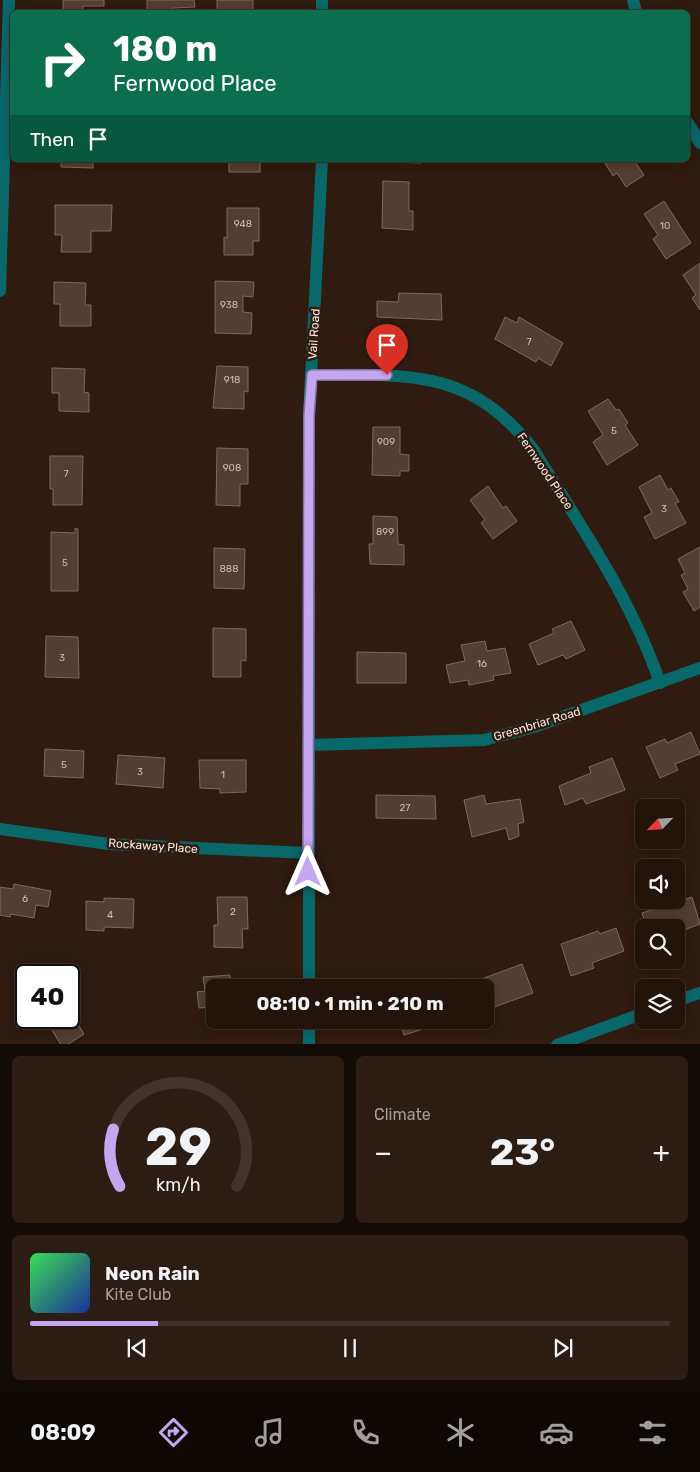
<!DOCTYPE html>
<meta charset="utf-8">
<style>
body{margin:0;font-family:Rubik,sans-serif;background:#2b1d14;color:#f1f3f6;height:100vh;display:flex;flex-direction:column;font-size:19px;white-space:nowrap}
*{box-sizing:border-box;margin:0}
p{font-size:16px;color:#a39e9d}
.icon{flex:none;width:28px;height:28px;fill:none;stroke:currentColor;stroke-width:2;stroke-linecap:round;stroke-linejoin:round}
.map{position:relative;height:1044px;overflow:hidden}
.drawer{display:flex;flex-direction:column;gap:12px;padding:12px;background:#130b06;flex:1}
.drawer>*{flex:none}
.hud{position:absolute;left:10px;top:10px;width:680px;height:152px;border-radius:8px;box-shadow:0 2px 12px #0003,0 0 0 1px #40332c;background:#0b6e4f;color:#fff;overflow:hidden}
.needle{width:32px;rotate:245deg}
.controls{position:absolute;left:635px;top:799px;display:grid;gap:10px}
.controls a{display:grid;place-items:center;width:50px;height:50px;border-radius:8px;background:#23140b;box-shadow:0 2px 12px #0003,0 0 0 1px #40332c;font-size:25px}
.speed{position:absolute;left:15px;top:964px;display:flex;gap:10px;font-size:25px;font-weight:700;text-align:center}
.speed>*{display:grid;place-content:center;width:65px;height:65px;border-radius:50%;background:#23140b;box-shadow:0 2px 12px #0003,0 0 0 1px #40332c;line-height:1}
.speed .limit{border:2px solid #111;border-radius:8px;background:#fff;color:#111}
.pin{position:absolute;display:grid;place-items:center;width:42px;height:42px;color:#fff;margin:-51px -21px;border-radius:50% 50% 50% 0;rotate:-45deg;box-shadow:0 0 5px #0007}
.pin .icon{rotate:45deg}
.me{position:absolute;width:55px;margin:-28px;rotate:0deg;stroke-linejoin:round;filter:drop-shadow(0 0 4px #0008)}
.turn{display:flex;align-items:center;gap:18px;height:105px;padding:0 20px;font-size:22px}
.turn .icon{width:65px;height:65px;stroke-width:2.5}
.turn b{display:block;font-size:35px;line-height:42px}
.then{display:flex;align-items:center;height:48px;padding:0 20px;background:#0003;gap:10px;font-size:19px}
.big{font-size:38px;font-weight:700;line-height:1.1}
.drawer .card{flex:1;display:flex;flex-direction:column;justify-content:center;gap:8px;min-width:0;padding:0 18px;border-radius:8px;background:#2b1d14}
.drawer .dial{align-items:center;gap:0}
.dial svg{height:130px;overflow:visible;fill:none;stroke:#40332c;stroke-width:7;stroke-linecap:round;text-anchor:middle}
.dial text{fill:#f1f3f6;stroke:none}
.song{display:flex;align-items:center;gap:15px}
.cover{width:60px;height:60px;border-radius:8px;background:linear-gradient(135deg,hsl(130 70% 55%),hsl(230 70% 35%))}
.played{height:5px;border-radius:2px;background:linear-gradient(90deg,#c4a7f1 20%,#40332c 20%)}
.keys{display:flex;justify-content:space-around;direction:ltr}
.heat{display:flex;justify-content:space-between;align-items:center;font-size:28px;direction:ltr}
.drawer .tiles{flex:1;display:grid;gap:12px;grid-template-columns:1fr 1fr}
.card:last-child{grid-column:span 2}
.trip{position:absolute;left:206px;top:979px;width:288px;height:50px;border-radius:8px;background:#23140b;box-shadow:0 2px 12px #0003,0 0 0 1px #40332c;font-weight:700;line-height:50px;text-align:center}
.tab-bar{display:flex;height:80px;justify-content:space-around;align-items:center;background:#0e0804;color:#a39e9d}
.tab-bar .icon{width:35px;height:35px}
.tab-bar .selected{color:#c4a7f1}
.tab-bar b{font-size:22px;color:#f1f3f6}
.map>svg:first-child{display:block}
.building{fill:#543d31;stroke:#81685b}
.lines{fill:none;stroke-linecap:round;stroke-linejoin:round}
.minor{stroke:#09686a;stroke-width:12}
.route-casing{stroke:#7f6d9d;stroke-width:12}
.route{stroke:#c4a7f1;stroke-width:9}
.labels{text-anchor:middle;stroke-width:5;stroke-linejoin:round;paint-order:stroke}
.number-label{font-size:10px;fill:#cebcb4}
.street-label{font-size:12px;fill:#f6e7df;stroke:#2f1b0f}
</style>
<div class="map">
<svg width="700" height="1045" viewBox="0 0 700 1045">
<rect width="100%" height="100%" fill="#2f1b0f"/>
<g class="building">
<path d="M63,0H104V6H83V11H63Z"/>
<path d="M147,0H194L195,7L173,8V11L147,12Z"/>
<path d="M217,0H253V10L217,11Z"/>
<path d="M61,160H93V168L61,167Z"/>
<rect x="229" y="160" width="31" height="12"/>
<path d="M387,160H421V163L387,162Z"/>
<path d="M603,160H634L644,175L626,187L617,173L613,176Z"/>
<path d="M383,181L409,182V211H413V230L382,228Z"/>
<path d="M664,201L691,243L666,259L653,239L658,235L644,214Z"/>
<path d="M55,205H112L111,231H91V252H61L62,235H55Z"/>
<path d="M227,208H259V241H253V255H224V237L227,238Z"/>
<path d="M700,263V310L692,298L696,295L683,275Z"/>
<path d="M215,281L254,282L253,297L243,296V312L252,313L251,334L215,333Z"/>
<path d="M54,282L86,283L85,305H91V326H60V304H54Z"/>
<path d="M399,293L441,294L442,320L377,317V301L398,302Z"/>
<path d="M505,317L517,323L519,317L563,343L551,366L538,358L536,362L495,339Z"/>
<path d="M217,366L248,367V392L244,391V409L213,408Z"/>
<path d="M52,368L85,369L84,392L89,393V412L59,411V393H52Z"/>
<path d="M608,399L616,410L619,409L628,423L625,425L638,445L607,465L593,442L603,435L588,411Z"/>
<path d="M373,427H400V454L409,455V471H400V476L372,475Z"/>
<path d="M217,448L248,449V484H240V506L216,505Z"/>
<path d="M50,456H83L82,505H53V489H50Z"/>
<path d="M660,475L668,490L671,488L679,502L675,503L686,523L655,539L644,517L652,513L639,487Z"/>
<path d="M488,486L503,508L506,506L517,521L493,539L481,523L485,520L470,500Z"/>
<path d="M373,516L397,517L398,544L404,545V565L370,564L369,544H373Z"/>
<path d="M75,528L78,529V591H51V532L75,533Z"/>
<path d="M700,547V607L694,611L683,592L688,589L681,575L685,573L678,559Z"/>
<path d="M214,548L245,549L244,589L214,588Z"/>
<path d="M571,621L585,650L566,659L563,655L538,665L529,644L554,633L552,629Z"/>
<path d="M213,628L246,629V661L241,660V677H213Z"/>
<path d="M46,636L78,637L79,678L45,677Z"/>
<path d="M485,641L487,651L505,648L511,673L493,676L494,680L469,685L468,680L450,683L446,665L465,661L461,645Z"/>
<path d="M357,652L406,653V683H357Z"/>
<path d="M691,732L700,754L675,764L678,770L660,778L646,747L665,739L667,743Z"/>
<path d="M45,749L84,751L83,778L44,776Z"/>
<path d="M118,755L165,758L163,788L116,784Z"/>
<path d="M612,758L625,790L586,804L583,798L565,805L559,786L591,773L589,767Z"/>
<path d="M199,760H246V792L220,793V789L200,788Z"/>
<path d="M376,795L435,796L436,819L376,818Z"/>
<path d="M484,795L486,804L520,799L524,822L518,824L519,836L509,840L506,828L472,837L464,800Z"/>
<path d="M14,884L51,891L48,907L36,905L34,918L11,914L10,917L0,915V887L13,889Z"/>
<path d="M217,897H247L248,929H242L243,948L214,947V925H218Z"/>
<path d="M692,897L700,924L676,933V928H647L642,913Z"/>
<path d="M104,898L134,899L133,928L104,927V931L86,930V901L104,902Z"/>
<path d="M616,928L624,951L592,963L594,968L571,976L561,944L598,931L600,934Z"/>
<path d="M522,964L533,993L486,1010L485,988H478L476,981Z"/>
<path d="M230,975L232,988H215L214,1018L213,1007L199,1008L197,992L205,991L203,977Z"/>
<path d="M449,978L451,985L461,982L463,988H442L439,981Z"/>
<path d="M73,1016L84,1034L67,1045H61L52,1030Z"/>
<path d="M399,1020H445L446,1022L404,1035Z"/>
</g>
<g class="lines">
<g class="minor">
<path d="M322,0V12"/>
<path d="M633,0L636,12"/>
<path d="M688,123L700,143"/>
<path d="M0,291L9,0"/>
<path d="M312,375C406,375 469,367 533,449C580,525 631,598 660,683"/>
<path d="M308,745L484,740L534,727L700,668"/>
<path d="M0,829L109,844L308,853"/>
<path d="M309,988V416L322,160"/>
<path d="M676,1001L700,993"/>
<path d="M309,1020V1045"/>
<path d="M557,1045L644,1013"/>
</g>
</g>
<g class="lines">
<g class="route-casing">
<path id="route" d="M308,872L309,416L312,375H387"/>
</g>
<use href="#route" class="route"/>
</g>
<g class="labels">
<g class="number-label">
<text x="243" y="227">948</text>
<text x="665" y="229">10</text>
<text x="229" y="308">938</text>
<text x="529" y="345">7</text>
<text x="232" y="383">918</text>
<text x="614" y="434">5</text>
<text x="386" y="445">909</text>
<text x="232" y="471">908</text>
<text x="66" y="477">7</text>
<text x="664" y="512">3</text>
<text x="385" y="535">899</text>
<text x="65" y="566">5</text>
<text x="229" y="572">888</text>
<text x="62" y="661">3</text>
<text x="482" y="667">16</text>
<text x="64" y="768">5</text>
<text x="140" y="775">3</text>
<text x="223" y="778">1</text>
<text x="405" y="811">27</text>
<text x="25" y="902">6</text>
<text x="233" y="915">2</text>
<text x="110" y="918">4</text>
</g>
<g class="street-label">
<text transform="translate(314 334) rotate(-86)" y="4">Vail Road</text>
<text transform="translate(545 471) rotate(56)" y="4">Fernwood Place</text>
<text transform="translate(537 724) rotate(-17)" y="4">Greenbriar Road</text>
<text transform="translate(153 846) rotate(4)" y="4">Rockaway Place</text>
</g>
</g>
</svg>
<div class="controls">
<a><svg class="needle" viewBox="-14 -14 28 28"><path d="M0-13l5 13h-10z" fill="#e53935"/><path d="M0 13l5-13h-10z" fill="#a39e9d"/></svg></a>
<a><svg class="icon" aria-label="sound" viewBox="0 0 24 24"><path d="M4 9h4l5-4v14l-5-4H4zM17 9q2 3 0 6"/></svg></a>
<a><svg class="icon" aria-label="search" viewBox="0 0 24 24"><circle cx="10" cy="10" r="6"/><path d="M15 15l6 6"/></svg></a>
<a><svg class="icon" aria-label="layers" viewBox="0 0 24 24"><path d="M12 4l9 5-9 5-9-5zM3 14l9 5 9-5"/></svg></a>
</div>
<div class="speed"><div class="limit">40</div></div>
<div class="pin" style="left:387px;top:375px;background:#d93025"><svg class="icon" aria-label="arrive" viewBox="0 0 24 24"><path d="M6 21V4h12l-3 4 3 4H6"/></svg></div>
<svg class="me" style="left:308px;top:872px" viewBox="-20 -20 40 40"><path d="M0-17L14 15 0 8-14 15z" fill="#c4a7f1" stroke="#fff" stroke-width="4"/></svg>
<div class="trip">08:10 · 1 min · 210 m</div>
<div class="hud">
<div class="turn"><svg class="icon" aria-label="right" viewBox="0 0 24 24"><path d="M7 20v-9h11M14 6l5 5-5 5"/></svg><div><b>180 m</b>Fernwood Place</div></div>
<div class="then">Then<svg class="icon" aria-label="arrive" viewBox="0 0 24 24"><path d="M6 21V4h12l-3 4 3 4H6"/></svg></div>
</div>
</div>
<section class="drawer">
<div class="tiles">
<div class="card dial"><svg viewBox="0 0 100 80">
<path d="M14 69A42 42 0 1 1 86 69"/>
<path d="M14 69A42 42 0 0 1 10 34" stroke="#c4a7f1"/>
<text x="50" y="56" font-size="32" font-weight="700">29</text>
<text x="50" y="72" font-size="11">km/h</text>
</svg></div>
<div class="card"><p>Climate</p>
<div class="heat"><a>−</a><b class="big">23°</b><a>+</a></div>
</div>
<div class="card">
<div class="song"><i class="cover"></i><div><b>Neon Rain</b><p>Kite Club</p></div></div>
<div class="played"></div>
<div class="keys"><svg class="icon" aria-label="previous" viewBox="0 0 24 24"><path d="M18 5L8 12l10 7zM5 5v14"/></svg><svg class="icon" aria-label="pause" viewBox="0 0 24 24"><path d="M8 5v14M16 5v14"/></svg><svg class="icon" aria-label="next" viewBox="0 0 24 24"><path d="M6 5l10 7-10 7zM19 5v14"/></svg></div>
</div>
</div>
</section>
<nav class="tab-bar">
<b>08:09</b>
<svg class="icon selected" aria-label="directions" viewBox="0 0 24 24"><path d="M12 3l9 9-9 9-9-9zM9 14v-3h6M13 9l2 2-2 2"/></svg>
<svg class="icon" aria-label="music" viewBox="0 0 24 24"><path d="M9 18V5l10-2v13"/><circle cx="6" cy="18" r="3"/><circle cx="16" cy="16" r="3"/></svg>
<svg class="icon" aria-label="phone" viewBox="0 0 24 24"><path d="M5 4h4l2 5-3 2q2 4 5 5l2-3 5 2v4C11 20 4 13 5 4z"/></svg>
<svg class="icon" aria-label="climate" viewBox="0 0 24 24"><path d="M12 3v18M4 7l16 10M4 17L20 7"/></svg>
<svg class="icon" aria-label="car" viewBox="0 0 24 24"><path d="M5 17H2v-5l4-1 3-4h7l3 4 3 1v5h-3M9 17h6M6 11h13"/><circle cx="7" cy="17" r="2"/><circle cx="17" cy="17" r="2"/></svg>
<svg class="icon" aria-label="filters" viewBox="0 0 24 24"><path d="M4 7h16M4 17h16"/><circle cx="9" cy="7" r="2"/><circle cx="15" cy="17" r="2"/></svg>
</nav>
